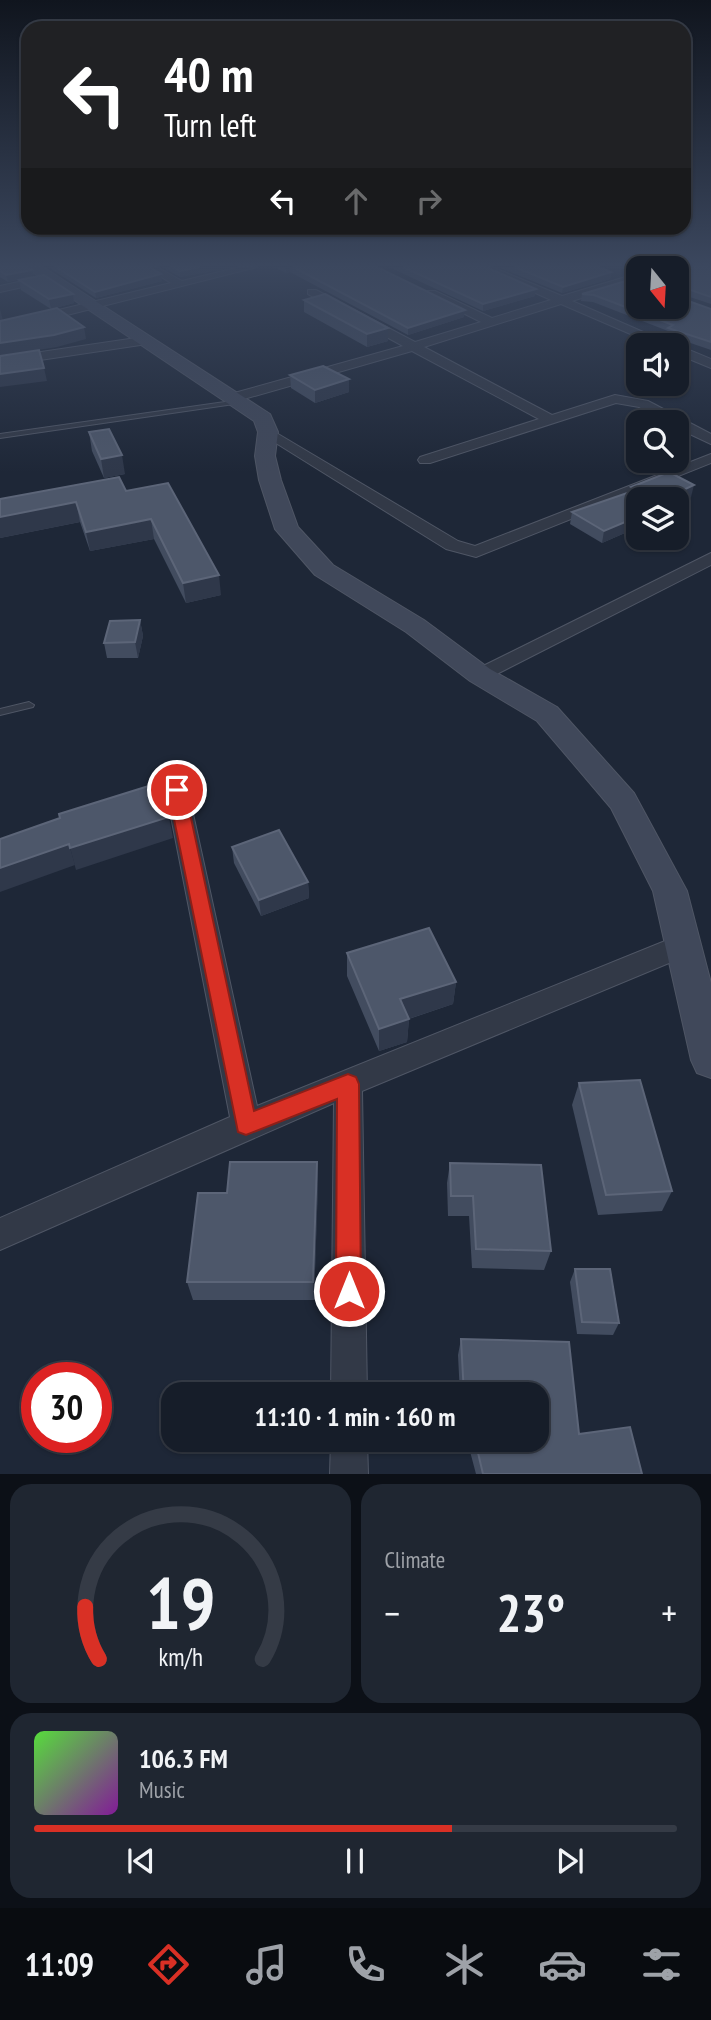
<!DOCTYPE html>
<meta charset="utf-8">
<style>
body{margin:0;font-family:"PT Sans Narrow",sans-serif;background:#1f2631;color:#f1f3f6;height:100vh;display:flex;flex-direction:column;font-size:26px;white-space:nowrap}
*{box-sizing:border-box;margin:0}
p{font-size:23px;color:#9ea2a8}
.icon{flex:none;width:38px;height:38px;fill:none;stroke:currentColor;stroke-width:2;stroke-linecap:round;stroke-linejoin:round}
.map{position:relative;height:1474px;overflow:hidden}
.side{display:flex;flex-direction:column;gap:10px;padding:10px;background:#0c1017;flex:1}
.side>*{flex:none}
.guide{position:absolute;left:21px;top:21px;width:670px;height:214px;border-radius:21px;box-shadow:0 2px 5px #0004,0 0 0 2px #353b46;background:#202124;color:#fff;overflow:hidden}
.needle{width:46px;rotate:162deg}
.controls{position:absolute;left:626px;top:256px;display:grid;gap:14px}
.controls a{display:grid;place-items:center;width:63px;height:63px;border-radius:14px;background:#161d29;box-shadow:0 2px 5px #0004,0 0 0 2px #353b46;font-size:35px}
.speed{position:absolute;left:21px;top:1362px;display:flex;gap:14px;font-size:35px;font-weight:700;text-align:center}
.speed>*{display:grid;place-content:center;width:91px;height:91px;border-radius:50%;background:#161d29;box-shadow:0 2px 5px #0004,0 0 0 2px #353b46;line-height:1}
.speed .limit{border:10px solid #d22;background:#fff;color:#111}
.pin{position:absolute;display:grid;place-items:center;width:60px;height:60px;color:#fff;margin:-30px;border:4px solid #fff;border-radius:50%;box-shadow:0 2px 7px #0007}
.me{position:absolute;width:77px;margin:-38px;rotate:0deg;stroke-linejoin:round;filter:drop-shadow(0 0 5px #0008)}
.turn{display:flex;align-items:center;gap:24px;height:147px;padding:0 28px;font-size:32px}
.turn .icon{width:91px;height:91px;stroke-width:2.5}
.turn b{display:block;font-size:49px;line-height:60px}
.lanes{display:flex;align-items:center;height:66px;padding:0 28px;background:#0003;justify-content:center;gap:35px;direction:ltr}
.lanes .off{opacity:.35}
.big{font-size:52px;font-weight:800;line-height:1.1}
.side .tile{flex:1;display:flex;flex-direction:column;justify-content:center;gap:10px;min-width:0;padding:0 24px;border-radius:21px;background:#1f2631}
.side .dial{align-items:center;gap:0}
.dial svg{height:182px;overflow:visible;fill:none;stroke:#353b46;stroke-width:7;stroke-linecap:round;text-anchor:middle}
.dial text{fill:#f1f3f6;stroke:none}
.song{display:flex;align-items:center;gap:21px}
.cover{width:84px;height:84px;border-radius:10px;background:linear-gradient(135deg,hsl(110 70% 55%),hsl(290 70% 35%))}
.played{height:7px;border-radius:4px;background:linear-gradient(90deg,#d93025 65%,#353b46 65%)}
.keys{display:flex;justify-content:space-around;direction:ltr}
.heat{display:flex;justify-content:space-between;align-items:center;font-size:38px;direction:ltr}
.side .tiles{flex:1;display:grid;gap:10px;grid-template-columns:1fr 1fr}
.tile:last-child{grid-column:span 2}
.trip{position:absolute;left:161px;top:1382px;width:388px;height:70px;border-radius:21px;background:#161d29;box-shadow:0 2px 5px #0004,0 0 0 2px #353b46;font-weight:800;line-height:70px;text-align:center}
.tab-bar{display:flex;height:112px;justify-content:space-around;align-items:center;background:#090c10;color:#9ea2a8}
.tab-bar .icon{width:49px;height:49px}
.tab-bar .selected{color:#d93025}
.tab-bar b{font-size:32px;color:#f1f3f6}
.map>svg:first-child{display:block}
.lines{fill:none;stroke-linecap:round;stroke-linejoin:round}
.service-casing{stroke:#4f5665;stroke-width:2}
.minor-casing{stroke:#4f5665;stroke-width:2}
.secondary-casing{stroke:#4f5665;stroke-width:2}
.service{fill:#323947;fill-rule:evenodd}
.minor{fill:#323947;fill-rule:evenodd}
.secondary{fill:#40485a;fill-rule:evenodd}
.wall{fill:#424c5f}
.shaded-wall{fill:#2f384a}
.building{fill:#4d576a;stroke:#5c6578;stroke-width:2}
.route{fill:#d93025;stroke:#8d1f18;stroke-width:2}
</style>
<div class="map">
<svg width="711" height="1474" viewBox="0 0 711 1474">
<rect width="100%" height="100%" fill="#1e2737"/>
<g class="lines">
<g class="service-casing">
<g id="service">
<path d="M239,400L242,402L241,403L0,438V434Z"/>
<path d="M29,702L34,705L33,707L0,715V709Z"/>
</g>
</g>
<g class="minor-casing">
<g id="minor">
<path d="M145,267H157L182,281L240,267H257L0,332V324L171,283Z"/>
<path d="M478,267H492L562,296L639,273V280L572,301L673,345H656L561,304L424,347L552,415L615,395L648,401L711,434V444L677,428V422H666L639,407L616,403L430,463H420L418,460L420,457L539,419L412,351L237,401L232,402L225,398L227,395L403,346L308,294V290H316L415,342L481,322L427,295V291H435L492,318L551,300Z"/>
<path d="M46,276L51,279L50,281L0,292V286Z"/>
<path d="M143,337L149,341L147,344L0,366V358Z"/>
<path d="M677,345L711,359V368L677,354Z"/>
<path d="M268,428L458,541L475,546L711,454V463L476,557L446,549L263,435L261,432Z"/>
<path d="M711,553V565L487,679H473L470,675L473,671Z"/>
<path d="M177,783L185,785L188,791L257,1106L675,937L684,934L693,937L697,945L693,953L362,1091L367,1395H331L334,1103L0,1250V1218L230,1117L166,791L169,785Z"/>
<path d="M331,1440H367L368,1474H330Z"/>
</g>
</g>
<g class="secondary-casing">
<path id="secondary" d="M25,267H43L270,414L278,432L275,456L281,480L298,527L333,565L424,620L490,669L557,707L634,793L687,891L711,983V1078L697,1073L691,1060L653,891L611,808L537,721L470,681L406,632L315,575L275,529L259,480L255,456L258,432L254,421Z"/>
</g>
<use href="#service" class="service"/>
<use href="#minor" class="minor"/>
<use href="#secondary" class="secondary"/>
</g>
<g class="wall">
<path d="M0,267L32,270L34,276L8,282L0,277Z"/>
<path d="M48,267H149L162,281L96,298Z"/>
<path d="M162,267H236L180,277Z"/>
<path d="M274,267H377L464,317L408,335L290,272L286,273Z"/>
<path d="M389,267H486L535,296L483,311Z"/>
<path d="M498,267H599L611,272L610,279L562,293Z"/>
<path d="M606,267H706L711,268V304L678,293L677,268H639V270Z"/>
<path d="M639,277V306L711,309V350L667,335L668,331L593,302L581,301L582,294Z"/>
<path d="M19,280L73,294L74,303L51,309L21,290Z"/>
<path d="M304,300L388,328V341L367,347L304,312Z"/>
<path d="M290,375L349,392L315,403L291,388Z"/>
<path d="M89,432L125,474L104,478L92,451Z"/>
<path d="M631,487L691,497L677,503V499H639V521L635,522L634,529L602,543L570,524L572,512L630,492Z"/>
<path d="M126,491L221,595L186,603L154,539L90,551L80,522L0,538V499Z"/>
<path d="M140,620L143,636L138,658H107L104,643Z"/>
<path d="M232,847L308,882L309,898L261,916L234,863Z"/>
<path d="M347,953L456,982L453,1004L409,1019L407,1042L379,1051L347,976Z"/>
<path d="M579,1083L672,1191L662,1211L598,1215L572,1105Z"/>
<path d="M317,1162L318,1183L314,1300H193L187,1282Z"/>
<path d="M450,1163L551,1251L544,1270L472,1268L469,1216H448L447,1183Z"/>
<path d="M575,1269L619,1323L613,1335L577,1334L570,1282Z"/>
<path d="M461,1339L569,1342L579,1434L630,1427L642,1474H476L467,1440H537V1395H460L458,1355Z"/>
</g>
<g class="shaded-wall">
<path d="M200,267H236L180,277V271Z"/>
<path d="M286,267H290V272L286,273Z"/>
<path d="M32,270L34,276L8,282L6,275Z"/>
<path d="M611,272L610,279L562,293L563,287Z"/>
<path d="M161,274L162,281L96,298L95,292Z"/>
<path d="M536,289L535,296L483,311V304Z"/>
<path d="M73,294L74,303L51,309L49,299Z"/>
<path d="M0,309L3,321L0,322Z"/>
<path d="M465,310L464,317L408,335V328Z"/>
<path d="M84,327L86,339L57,347L0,356V343Z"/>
<path d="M388,328V341L367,347V334Z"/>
<path d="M44,368L47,381L0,387V374Z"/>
<path d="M349,379V392L315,403V390Z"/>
<path d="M122,455L125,474L104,478L101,459Z"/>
<path d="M694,485L691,497L677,503V499H664Z"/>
<path d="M76,502L80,522L0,538V517Z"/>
<path d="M639,510V521L635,522L634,529L602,543L604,531L631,513Z"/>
<path d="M151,519L154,539L90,551L86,532Z"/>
<path d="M219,575L221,595L186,603L183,583Z"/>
<path d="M140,620L143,636L138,658L135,642Z"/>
<path d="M169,817L173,838L76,870L70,848Z"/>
<path d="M69,844L75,865L0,892V868Z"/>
<path d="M308,882L309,898L261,916L259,900Z"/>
<path d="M456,982L453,1004L399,1022L400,999Z"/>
<path d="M409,1019L407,1042L379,1051V1029Z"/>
<path d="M317,1162L318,1183L314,1300L313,1282Z"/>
</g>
<g class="building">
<path d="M0,267H28L32,270L6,275L0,271Z"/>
<path d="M56,267H149L161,274L95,292Z"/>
<path d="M173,267H200L180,271Z"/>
<path d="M293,267H377L465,310L408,328Z"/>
<path d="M403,267H486L536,289L483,304Z"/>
<path d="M515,267H599L611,272L563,287Z"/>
<path d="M643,267H706L711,268V297L679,286L677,287V268H643Z"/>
<path d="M44,275L73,294L49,299L19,280Z"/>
<path d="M639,277V306H677V297L711,309V342L668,328L673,325L594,295L582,294Z"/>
<path d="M325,294L388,328L367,334L304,300Z"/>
<path d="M57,308L84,327L54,335L0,343V321Z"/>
<path d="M39,350L44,368L0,374V356Z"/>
<path d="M323,366L349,379L315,390L290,375Z"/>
<path d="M109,429L122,455L101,459L89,432Z"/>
<path d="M669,472L694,485L664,499H639V510L631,513L637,517L604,531L572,512L636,490L631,487Z"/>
<path d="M119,477L126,491L168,483L219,575L183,583L151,519L86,532L76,502L0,517V499Z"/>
<path d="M140,620L135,642L104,643L110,621Z"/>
<path d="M155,784L169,817L70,848L69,844L0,868V839L60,818L59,814Z"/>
<path d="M279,830L308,882L259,900L232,847Z"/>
<path d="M429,928L456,982L400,999L409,1019L379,1029L347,953Z"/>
<path d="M640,1080L672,1191L606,1195L579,1083Z"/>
<path d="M230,1162H317L313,1282H187L198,1193H227Z"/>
<path d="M450,1163L541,1165L551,1251L476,1249L473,1196H451Z"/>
<path d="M575,1269H610L619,1323L582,1322Z"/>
<path d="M461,1339L569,1342L579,1434L630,1427L642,1474H483L475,1440H537V1395H464Z"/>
</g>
<linearGradient id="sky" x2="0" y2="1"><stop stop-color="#10151e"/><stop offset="0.56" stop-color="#3b475e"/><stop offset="1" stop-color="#3b475e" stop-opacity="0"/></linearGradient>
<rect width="711" height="473" fill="url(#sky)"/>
<path class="route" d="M177,784L185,790L254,1111L348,1074L356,1077L359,1084L361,1291L358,1300L349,1304L340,1300L336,1291L337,1099L246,1135L238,1132L168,790Z"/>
</svg>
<div class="controls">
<a><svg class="needle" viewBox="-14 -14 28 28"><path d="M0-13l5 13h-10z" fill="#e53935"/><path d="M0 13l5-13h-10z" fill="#9ea2a8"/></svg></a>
<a><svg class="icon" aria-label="sound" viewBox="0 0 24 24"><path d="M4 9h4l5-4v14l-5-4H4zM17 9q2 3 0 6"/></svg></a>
<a><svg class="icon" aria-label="search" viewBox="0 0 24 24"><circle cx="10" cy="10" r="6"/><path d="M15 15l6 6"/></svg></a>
<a><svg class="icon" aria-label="layers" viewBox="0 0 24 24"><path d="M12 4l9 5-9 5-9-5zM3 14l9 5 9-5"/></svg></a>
</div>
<div class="speed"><div class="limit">30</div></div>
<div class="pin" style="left:177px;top:790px;background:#d93025"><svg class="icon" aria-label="arrive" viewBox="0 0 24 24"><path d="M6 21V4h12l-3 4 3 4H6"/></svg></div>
<svg class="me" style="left:349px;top:1291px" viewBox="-20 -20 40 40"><circle r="17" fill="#d93025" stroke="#fff" stroke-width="3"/><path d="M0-11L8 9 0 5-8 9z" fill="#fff"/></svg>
<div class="trip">11:10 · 1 min · 160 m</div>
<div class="guide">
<div class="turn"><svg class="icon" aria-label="left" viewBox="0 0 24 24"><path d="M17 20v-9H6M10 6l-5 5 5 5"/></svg><div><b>40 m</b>Turn left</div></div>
<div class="lanes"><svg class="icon" aria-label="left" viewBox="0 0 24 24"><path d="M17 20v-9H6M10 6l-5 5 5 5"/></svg><svg class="icon off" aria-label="ahead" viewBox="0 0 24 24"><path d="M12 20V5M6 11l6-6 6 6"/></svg><svg class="icon off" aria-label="right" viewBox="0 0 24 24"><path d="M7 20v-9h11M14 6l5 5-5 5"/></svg></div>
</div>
</div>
<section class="side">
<div class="tiles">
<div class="tile dial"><svg viewBox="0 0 100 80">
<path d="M14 69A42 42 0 1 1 86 69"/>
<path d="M14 69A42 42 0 0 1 8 46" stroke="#d93025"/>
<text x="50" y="56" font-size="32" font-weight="700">19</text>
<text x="50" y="72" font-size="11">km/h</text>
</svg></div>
<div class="tile"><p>Climate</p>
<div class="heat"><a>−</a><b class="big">23°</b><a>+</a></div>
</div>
<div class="tile">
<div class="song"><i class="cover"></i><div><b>106.3 FM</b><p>Music</p></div></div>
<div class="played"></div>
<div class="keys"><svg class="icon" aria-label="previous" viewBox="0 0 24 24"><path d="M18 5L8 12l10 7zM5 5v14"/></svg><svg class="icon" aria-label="pause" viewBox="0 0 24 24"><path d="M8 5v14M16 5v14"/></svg><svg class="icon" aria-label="next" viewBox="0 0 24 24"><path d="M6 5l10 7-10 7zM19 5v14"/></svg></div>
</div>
</div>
</section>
<nav class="tab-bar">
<b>11:09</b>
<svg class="icon selected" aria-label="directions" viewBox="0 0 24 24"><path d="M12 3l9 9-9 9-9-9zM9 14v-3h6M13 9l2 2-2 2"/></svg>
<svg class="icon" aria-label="music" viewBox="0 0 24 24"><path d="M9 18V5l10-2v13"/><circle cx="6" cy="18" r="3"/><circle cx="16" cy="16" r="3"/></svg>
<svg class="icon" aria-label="phone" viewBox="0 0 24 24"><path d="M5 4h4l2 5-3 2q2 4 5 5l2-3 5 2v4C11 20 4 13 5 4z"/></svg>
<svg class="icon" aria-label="climate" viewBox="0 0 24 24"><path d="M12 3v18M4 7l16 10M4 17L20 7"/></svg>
<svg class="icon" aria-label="car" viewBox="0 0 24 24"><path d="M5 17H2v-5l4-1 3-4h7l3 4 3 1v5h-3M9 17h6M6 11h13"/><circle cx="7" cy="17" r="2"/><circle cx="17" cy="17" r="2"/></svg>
<svg class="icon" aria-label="filters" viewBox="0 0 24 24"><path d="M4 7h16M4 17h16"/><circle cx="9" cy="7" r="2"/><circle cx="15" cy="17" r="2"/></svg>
</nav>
